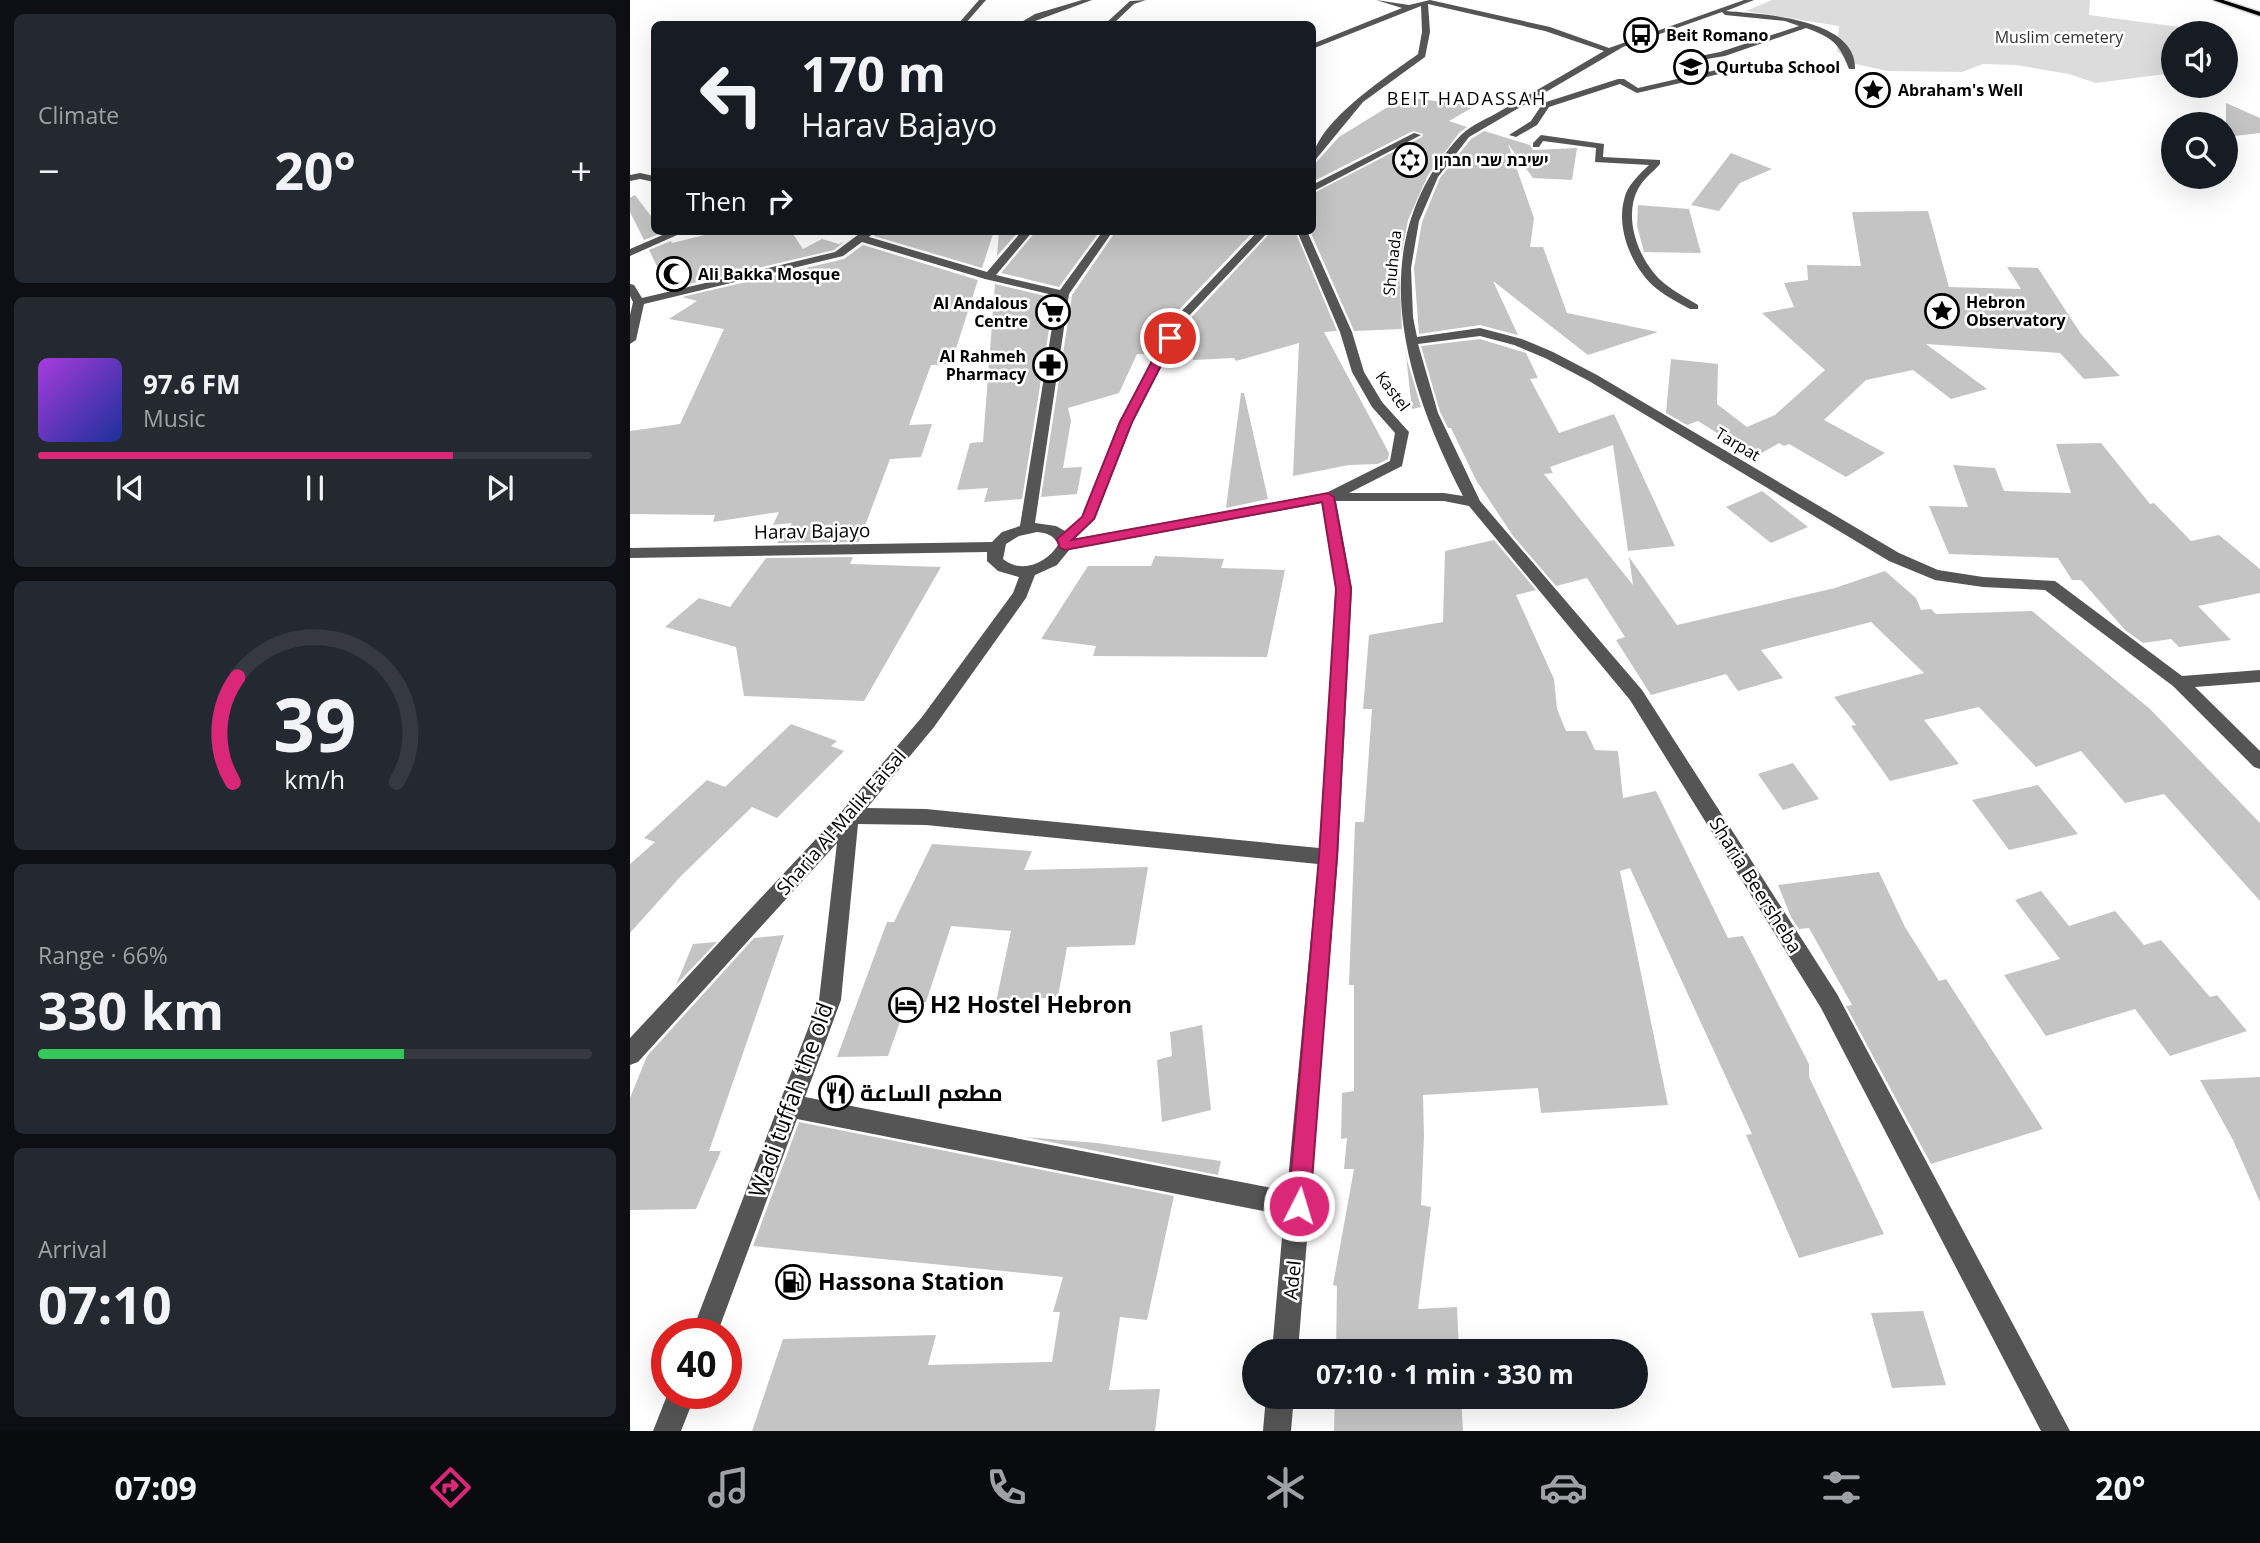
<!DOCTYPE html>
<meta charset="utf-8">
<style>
body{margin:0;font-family:"Open Sans",Cairo,"Noto Sans Hebrew",sans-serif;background:#242831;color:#f1f3f6;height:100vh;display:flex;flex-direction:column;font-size:26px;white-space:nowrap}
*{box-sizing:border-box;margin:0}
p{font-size:23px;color:#9ea1a6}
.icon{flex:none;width:38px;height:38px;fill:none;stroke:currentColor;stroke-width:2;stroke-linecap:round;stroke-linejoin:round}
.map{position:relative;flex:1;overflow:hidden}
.side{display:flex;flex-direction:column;gap:14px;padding:14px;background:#0d0f14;width:630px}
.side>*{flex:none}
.top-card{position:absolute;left:21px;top:21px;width:665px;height:214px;border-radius:10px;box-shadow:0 7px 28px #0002;background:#171b24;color:#f1f3f6;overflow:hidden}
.buttons{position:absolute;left:1531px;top:21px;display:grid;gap:14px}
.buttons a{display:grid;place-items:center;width:77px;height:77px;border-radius:50%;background:#171b24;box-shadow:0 7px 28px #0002;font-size:35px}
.speed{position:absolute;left:21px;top:1318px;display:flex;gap:14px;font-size:35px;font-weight:700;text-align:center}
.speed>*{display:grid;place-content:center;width:91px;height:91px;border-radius:50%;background:#171b24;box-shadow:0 7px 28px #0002;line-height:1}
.speed .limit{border:10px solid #d22;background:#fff;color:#111}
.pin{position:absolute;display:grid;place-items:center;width:60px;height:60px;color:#fff;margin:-30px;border:4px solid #fff;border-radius:50%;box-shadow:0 2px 7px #0007}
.me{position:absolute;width:77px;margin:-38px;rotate:5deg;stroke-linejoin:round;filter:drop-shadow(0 0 5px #0008)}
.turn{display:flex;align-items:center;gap:24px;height:147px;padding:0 35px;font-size:32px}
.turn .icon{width:91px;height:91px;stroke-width:2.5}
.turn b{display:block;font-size:49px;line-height:60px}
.then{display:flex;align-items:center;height:66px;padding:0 35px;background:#0003;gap:14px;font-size:26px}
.big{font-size:52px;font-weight:700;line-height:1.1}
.side .widget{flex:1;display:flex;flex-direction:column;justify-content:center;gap:10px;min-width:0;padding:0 24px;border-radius:10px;background:#242831}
.side .dial{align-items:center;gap:0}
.dial svg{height:182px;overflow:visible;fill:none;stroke:#363941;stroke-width:7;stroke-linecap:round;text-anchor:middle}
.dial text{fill:#f1f3f6;stroke:none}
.song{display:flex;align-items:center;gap:21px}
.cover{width:84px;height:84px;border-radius:10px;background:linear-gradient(135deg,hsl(280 70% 55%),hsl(230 70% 35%))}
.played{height:7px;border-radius:4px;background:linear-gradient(90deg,#db2777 75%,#363941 75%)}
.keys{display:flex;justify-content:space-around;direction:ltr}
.heat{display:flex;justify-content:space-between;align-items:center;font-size:38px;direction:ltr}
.charge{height:10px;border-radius:5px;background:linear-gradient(90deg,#34c759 66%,#363941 0)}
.trip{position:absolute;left:612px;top:1339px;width:406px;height:70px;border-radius:35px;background:#171b24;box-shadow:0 7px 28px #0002;font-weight:700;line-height:70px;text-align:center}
.tabs{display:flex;height:112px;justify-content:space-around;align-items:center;background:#090b0e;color:#9ea1a6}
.tabs .icon{width:49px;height:49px}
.tabs .current{color:#db2777}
.tabs b{font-size:32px;color:#f1f3f6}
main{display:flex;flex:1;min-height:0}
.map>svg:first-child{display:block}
.green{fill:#dcdcdc}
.building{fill:#c4c4c4}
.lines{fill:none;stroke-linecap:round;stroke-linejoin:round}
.major-casing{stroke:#dbdbdb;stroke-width:3}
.minor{fill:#555;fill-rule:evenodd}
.major{fill:#000;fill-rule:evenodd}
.route{fill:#db2777;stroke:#8e194d;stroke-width:2}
.labels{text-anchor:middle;stroke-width:5;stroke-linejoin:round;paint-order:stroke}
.far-poi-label{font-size:16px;font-weight:bold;fill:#000;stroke:#fff;text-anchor:start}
.far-park-label{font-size:16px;fill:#333;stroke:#fff}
.far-street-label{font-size:16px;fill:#000;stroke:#fff}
.far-neighbourhood-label{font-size:18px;letter-spacing:2px;fill:#000;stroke:#fff}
.street-label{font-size:19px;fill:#000;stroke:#fff}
.near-poi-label{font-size:23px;font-weight:bold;fill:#000;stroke:#fff;text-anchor:start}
.near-street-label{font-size:23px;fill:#000;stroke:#fff}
</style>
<main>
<section class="side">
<div class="widget"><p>Climate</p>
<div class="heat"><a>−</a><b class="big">20°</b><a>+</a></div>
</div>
<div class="widget">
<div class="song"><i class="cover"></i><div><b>97.6 FM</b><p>Music</p></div></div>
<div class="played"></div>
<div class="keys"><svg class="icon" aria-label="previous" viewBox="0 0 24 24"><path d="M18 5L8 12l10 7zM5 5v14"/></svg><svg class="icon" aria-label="pause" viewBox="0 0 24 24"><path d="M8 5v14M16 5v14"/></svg><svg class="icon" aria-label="next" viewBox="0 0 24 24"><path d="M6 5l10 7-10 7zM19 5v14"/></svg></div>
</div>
<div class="widget dial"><svg viewBox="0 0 100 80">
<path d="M14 69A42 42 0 1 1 86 69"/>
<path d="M14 69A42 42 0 0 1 16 23" stroke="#db2777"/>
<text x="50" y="56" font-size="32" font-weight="700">39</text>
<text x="50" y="72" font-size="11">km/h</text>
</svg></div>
<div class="widget"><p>Range · 66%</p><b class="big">330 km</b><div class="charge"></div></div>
<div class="widget"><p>Arrival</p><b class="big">07:10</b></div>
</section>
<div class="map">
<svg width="1630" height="1431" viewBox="0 0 1630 1431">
<rect width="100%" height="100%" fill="#fff"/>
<path class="green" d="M1142,0H1460L1459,15L1594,33H1544L1543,73L1466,83L1439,74L1386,65L1353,64L1332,72L1258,71L1221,63L1207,51L1209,26L1116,11Z"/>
<g class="building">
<path d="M774,97L845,106L819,121L837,127L829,133L798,175L778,220L769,266L772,329L724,331L680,231H682V194L792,137L793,134L783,131L682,182V167L709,137Z"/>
<path d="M1596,103L1630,118V133L1596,137Z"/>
<path d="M854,131L900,145L903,150L947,148L942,180L903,178L878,144L904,218L900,247H913L937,313L1028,332L958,355L863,281L888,335L850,325L789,334L784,268L792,222L810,178L841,139Z"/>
<path d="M1101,153L1142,169L1110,183L1089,211L1061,205Z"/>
<path d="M5,195L24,220V231L34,232L14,240L0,212V198Z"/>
<path d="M1008,205L1059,209L1071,253L1014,252L1007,226Z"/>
<path d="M1298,211L1319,287L1391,289L1377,267L1408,268L1451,334L1490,376L1454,379L1430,353L1296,344L1357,389L1321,399L1283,370L1236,380L1194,420L1255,453L1216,477L1159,444L1154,446L1149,443L1125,457L1068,421L1057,425L1036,413L1041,359L1088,364L1087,404L1117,427L1145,415L1195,370L1132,313L1164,307L1154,283L1178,280L1177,265L1231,266L1222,212Z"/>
<path d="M91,231H161L173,249L192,239L209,244L215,241L204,250L38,289L19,250L41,241L42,243Z"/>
<path d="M248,231H364L352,268L244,236Z"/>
<path d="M369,231H389L367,256Z"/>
<path d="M406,231H470L429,287L371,273Z"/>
<path d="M486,231H624L543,316L523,354H507L489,393L438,408L441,421L433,468L452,467L447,494L411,497L442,295Z"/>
<path d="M642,231H665L707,331L694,332L759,453L758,459L748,464L719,465L663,476L669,343L606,361L604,358L563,360L564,355H541L558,321Z"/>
<path d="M233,245L348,280L321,364L301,365L279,425L302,424L291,457L260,459L229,542L147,543L162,523L143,525L149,512L83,522L85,515L0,514V431L50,424L94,329L39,319L67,301L52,297L214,259Z"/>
<path d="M365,284L424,298L392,499L354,502L358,488L327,490L340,443L353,442Z"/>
<path d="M850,339L896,353L908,378L900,379L929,433L984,414L1045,546L998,551L983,445L920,467L923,473L914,474L1003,585L999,557L1047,625L1205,588L1255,571L1286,598L1291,610L1301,609L1306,614L1402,611L1520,709L1630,823V901L1534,794L1495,803L1451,751L1406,767L1349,707L1294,720L1329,764L1260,781L1221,726L1226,725L1204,697L1294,673L1241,622L1131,650L1153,678L1108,691L1096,674L1021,695L986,640L995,637L957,578L926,586L883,536L846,480L821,428H818L810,412L791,346Z"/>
<path d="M775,347L777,360L791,407L782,409Z"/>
<path d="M611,393H614L638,499L596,508Z"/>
<path d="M1471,443L1520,504L1524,503L1561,541L1589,535L1630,569V593L1568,606L1601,640L1549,647L1541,639L1513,643L1495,630L1451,580H1442L1428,558L1319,554L1299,506L1338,507L1323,465L1365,468L1374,491L1441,493L1426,444Z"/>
<path d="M1132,491L1178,527L1141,543L1096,507Z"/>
<path d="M864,540L906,590L886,595L924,679L927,709L936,731H956L965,750L988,751L993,798L1026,791L1098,938L1113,936L1179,1064V1077L1254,1234L1169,1258L1116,1135L1122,1134L1000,868L990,871L1038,1105L911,1113L908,1088L793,1095L794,1136L791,1205L801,1207L788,1309L827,1307L829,1351H706L707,1286L703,1285L724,1169H714L717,1138L711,1139L712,1093L724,1091V985H719L725,822H734L742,709H733L739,635L813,622L815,551Z"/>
<path d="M525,556L594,559L591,568L655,570L637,657L463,656L466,646L411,639L458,566H521Z"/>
<path d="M223,557L220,564L311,567L234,701L114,696L106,647L35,627L69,598L100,607L136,558Z"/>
<path d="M161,724L207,741L201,746L214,751L147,818L122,807L51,876L0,933V864L25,842L14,838L77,780L95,787Z"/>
<path d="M1163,763L1189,799L1153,810L1128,774Z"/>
<path d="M1408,785L1448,834L1379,850L1342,800Z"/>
<path d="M302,844L402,851L394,870L518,867L505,945L437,947L428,997L366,1002L381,931L321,926L296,1002H277L258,1056L207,1057L257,922H264Z"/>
<path d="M1249,872L1275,927L1309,981L1316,979L1413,1129L1301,1164L1216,1006L1222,1005L1179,928L1169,929L1161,917L1148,885Z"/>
<path d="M1411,891L1439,926L1485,911L1514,945L1531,940L1580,997L1587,995L1617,1031L1540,1056L1505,1009L1416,1036L1374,975L1430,959L1385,900Z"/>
<path d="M154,935L79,1151H91L66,1209L0,1210V1098L17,1056L124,938Z"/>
<path d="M87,942L46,985L63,944Z"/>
<path d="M572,1025L581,1110L532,1122L527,1060L542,1056L540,1032Z"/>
<path d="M1630,1077V1202L1603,1140L1570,1080Z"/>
<path d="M169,1122L544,1196L517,1320L490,1317L479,1390L530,1389L525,1431H122L153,1339L306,1335L298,1365L422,1362L430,1312H423L433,1277L123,1246Z"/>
<path d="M395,1137L467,1143L591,1161L588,1175Z"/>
<path d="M1293,1311L1316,1385L1262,1388L1241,1313Z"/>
<path d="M705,1396H831L833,1431H704Z"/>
</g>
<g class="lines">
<g class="major-casing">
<path id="major" d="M1583,0H1593L1630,12V16Z"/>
</g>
<g class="minor">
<path d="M349,0H356L335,24H328Z"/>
<path d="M452,0H462L397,24H388L405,14Z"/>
<path d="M516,0L504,4L483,24H475L500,1Z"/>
<path d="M746,0L779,5L800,0L920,27L979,48L1114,0H1124L1096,11C1131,14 1227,18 1225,69H1219C1209,43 1203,38 1176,28L1095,56L1065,61V57L1090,52L1169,26L1155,21L1095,15L1092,12L993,47L839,137L808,177L789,221L781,268L783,317L787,337L850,328L892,339L923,352L967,375L1269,553L1308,570L1353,577L1425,581L1552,676L1630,670V682L1565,687L1630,751V769L1624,767L1543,686L1415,590L1353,587L1305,580L1259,561L959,381L915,358L884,345L850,336L788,344L808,413L850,501L1012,690L1207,994L1440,1431H1411L1191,1008L1000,700L839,506L814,501H706L722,588L708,857L668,1351H642L654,1215L167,1119L87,1334H61L189,1000L207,843L8,1062L0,1065V1038L212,811L292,717L383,593L389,577L368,571L357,561V552L0,558V548L362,542L372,532L390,526L427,296L355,279L232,242L213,256L14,304L6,340L0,344V315L3,302L0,296V284L4,285L12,298L205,252L233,231H245L239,237L357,272L392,231H403L366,275L430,290L473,231H483L439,294L405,523L426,526L435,531L452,517L489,422L545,318L628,231H639L556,319L503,422L465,519L444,539L696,493L760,461L765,433L742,407L722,372L710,332L667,231H677L722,332L734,372L752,402L779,432L772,466L719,493H814L833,496C774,381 730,243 831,135C841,125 859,118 872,110C906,91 940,71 974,51L915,31L798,4L800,32L795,57L733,102L682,164C682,124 758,76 788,54L792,32L791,6L682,49V44L772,8ZM692,503L706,588L689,848L296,809L237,808L304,727L396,598L405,575L427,565L440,549ZM407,532C417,533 424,535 428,545C416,564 391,574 373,559L376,544L389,536ZM228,824L296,825L688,864L657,1191L175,1097L211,1000Z"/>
<path d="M1095,68L1098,72L1007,93L990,84L919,107L907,125L886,137L879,135L901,121L913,103L988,79H994L1008,88Z"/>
<path d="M784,133L791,135L682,192V185Z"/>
<path d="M911,135L974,144L973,157L1030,160V164C1023,172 1013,179 1008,189C992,219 1010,264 1035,284C1045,292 1057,298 1068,305V309H1060C1049,303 1037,297 1027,289C1003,270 986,230 994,200C997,185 1009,175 1019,165L965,162L966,148L913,141L909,147H903V143Z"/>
<path d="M10,173L24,176V182L10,179L0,181V175Z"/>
<path d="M42,231H56L0,256V249Z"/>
<path d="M38,1393H66L51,1431H23Z"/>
<path d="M636,1396H664L661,1431H633Z"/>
</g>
<use href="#major" class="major"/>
</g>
<path class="route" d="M540,335L545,338L502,422L464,519L442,540L698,493L704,497L721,589L707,857L680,1206L677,1214L669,1218L661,1214L658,1206L689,857L706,589L692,502L435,550L430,548L427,539L452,517L490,422L534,338Z"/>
<defs>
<g id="bus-ring" transform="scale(1.75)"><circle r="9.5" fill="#fff" stroke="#000" stroke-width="1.5"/><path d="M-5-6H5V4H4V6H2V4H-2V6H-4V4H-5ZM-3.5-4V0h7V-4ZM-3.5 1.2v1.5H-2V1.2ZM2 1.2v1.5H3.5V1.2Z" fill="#000"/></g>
<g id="school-ring" transform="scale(1.75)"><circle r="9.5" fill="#fff" stroke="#000" stroke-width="1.5"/><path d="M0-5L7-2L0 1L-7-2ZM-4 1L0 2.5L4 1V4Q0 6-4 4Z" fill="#000"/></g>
<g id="sight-ring" transform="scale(1.75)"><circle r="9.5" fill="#fff" stroke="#000" stroke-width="1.5"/><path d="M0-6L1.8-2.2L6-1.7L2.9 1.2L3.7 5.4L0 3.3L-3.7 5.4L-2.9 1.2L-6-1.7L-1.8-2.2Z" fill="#000"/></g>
<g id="synagogue-ring" transform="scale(1.75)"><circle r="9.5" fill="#fff" stroke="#000" stroke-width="1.5"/><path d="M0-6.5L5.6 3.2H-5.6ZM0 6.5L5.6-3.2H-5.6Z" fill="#000"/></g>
<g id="mosque-ring" transform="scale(1.75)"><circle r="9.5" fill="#fff" stroke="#000" stroke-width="1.5"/><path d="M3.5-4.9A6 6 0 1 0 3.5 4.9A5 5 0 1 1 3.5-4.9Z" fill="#000"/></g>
<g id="supermarket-ring" transform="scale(1.75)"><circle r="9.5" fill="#fff" stroke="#000" stroke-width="1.5"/><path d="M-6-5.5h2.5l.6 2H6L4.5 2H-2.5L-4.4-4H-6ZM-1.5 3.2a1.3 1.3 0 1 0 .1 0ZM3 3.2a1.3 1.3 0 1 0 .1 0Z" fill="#000"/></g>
<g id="pharmacy-ring" transform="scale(1.75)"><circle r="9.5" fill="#fff" stroke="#000" stroke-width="1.5"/><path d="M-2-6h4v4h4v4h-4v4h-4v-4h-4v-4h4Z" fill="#000"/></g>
<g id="hotel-ring" transform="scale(1.75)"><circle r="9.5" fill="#fff" stroke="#000" stroke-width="1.5"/><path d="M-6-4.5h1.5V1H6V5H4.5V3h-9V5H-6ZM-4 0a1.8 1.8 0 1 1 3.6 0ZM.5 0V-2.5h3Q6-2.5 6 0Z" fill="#000"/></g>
<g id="restaurant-ring" transform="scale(1.75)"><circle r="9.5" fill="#fff" stroke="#000" stroke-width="1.5"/><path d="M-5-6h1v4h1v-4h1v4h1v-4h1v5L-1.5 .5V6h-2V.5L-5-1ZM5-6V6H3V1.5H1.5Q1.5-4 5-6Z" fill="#000"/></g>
<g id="fuel-ring" transform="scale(1.75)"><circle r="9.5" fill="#fff" stroke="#000" stroke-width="1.5"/><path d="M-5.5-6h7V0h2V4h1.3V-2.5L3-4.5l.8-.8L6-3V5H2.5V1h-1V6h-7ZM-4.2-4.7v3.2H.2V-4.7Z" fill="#000"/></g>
</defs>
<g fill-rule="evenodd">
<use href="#bus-ring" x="1011" y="35"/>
<use href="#school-ring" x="1061" y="67"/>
<use href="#sight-ring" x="1243" y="90"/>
<use href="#synagogue-ring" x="780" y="160"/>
<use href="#mosque-ring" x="44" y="274"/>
<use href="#sight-ring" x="1312" y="311"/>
<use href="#supermarket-ring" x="423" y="312"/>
<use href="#pharmacy-ring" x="420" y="365"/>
<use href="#hotel-ring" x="276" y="1005"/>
<use href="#restaurant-ring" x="206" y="1093"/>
<use href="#fuel-ring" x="163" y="1282"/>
</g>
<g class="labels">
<g class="far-poi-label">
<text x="1036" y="41">Beit Romano</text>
<text x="1086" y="73">Qurtuba School</text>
<text x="1268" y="96">Abraham's Well</text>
<text x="804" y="166">ישיבת שבי חברון</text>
<text x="68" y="280">Ali Bakka Mosque</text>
<text x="1336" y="308">Hebron<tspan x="1336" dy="18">Observatory</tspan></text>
<text x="398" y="309" text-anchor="end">Al Andalous<tspan x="398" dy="18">Centre</tspan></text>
<text x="396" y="362" text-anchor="end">Al Rahmeh<tspan x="396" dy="18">Pharmacy</tspan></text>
</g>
<g class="far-park-label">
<text x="1429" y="43">Muslim cemetery</text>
</g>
<g class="far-street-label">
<text transform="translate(762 263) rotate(-84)" y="6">Shuhada</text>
<text transform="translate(763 391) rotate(53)" y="6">Kastel</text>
<text transform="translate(1108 444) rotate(31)" y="6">Tarpat</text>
</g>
<g class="far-neighbourhood-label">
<text x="837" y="105">BEIT HADASSAH</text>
</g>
<g class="street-label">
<text transform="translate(182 531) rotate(-1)" y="7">Harav Bajayo</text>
<text transform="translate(211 822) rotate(-49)" y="7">Sharia Al-Malik Faisal</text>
<text transform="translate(1126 885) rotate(58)" y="7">Sharia Beersheba</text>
<text transform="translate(662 1280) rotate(-84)" y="7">Adel</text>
</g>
<g class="near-poi-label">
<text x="300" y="1013">H2 Hostel Hebron</text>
<text x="230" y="1101">مطعم الساعة</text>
<text x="188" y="1290">Hassona Station</text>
</g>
<g class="near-street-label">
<text transform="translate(161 1100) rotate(-70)" y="8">Wadi tuffah the old</text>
</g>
</g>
</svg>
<div class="buttons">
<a><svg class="icon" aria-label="sound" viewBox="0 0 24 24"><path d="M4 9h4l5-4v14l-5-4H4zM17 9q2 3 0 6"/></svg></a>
<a><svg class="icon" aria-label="search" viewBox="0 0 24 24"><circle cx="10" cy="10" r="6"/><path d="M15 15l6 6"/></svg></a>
</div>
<div class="speed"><div class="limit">40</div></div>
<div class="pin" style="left:540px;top:338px;background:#d93025"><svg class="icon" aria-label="arrive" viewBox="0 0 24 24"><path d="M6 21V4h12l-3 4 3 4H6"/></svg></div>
<svg class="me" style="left:669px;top:1206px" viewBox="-20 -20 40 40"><circle r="17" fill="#db2777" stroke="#fff" stroke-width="3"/><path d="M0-11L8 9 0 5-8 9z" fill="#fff"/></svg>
<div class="trip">07:10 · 1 min · 330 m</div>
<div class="top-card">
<div class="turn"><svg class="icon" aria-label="left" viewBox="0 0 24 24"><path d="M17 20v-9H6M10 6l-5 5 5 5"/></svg><div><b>170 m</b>Harav Bajayo</div></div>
<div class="then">Then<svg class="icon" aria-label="right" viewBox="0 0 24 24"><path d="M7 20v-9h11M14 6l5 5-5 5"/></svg></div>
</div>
</div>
</main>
<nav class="tabs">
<b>07:09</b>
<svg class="icon current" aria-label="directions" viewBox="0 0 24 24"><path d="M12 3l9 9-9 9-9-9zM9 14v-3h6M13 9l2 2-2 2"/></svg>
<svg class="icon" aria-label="music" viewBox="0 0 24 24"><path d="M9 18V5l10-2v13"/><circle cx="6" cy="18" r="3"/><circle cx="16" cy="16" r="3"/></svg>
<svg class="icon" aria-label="phone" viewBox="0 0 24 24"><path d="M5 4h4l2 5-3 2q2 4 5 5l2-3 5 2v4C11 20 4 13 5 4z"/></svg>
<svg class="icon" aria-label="climate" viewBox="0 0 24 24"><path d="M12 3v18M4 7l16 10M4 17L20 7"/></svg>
<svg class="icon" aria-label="car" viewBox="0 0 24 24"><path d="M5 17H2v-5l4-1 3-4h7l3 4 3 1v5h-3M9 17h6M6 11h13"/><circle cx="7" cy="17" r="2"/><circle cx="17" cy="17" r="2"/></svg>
<svg class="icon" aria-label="filters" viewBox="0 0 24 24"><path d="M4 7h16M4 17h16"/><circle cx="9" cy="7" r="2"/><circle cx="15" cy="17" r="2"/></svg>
<b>20°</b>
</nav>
